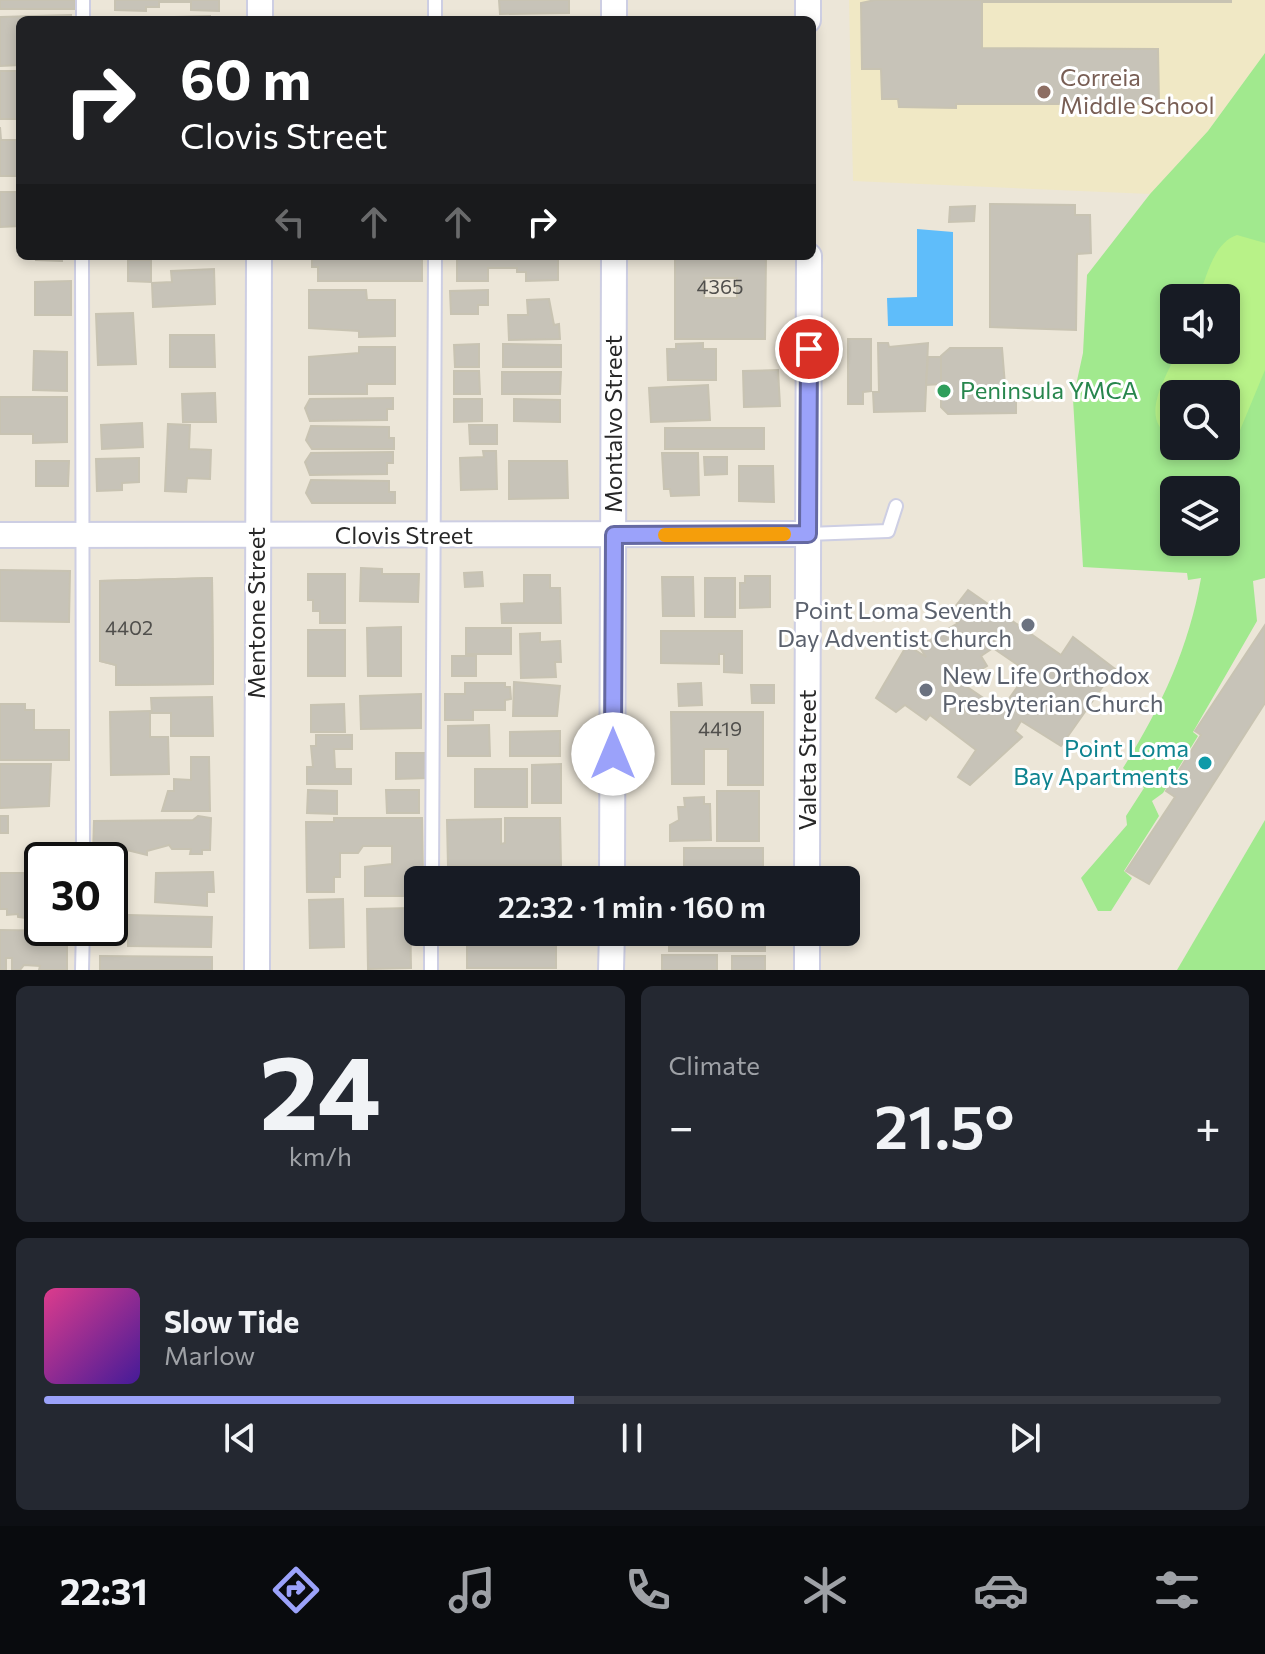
<!DOCTYPE html>
<meta charset="utf-8">
<style>
body{margin:0;font-family:Commissioner,sans-serif;background:#242831;color:#f1f3f6;height:100vh;display:flex;flex-direction:column;font-size:30px;white-space:nowrap}
*{box-sizing:border-box;margin:0}
p{font-size:26px;color:#9ea1a6}
.icon{flex:none;width:44px;height:44px;fill:none;stroke:currentColor;stroke-width:2;stroke-linecap:round;stroke-linejoin:round}
.map{position:relative;height:970px;overflow:hidden}
.panel{display:flex;flex-direction:column;gap:16px;padding:16px;background:#0d0f14;flex:1}
.panel>*{flex:none}
.banner{position:absolute;left:16px;top:16px;width:800px;height:244px;border-radius:12px;box-shadow:0 4px 12px #0003;background:#202124;color:#fff;overflow:hidden}
.controls{position:absolute;left:1160px;top:284px;display:grid;gap:16px}
.controls a{display:grid;place-items:center;width:80px;height:80px;border-radius:12px;background:#171b24;box-shadow:0 4px 12px #0003;font-size:40px}
.speed{position:absolute;left:24px;top:842px;display:flex;gap:16px;font-size:40px;font-weight:700;text-align:center}
.speed>*{display:grid;place-content:center;width:104px;height:104px;border-radius:50%;background:#171b24;box-shadow:0 4px 12px #0003;line-height:1}
.speed .limit{border:4px solid #111;border-radius:12px;background:#fff;color:#111}
.pin{position:absolute;display:grid;place-items:center;width:68px;height:68px;color:#fff;margin:-34px;border:4px solid #fff;border-radius:50%;box-shadow:0 2px 8px #0007}
.me{position:absolute;width:88px;margin:-44px;rotate:0deg;stroke-linejoin:round;filter:drop-shadow(0 0 6px #0008)}
.turn{display:flex;align-items:center;gap:28px;height:168px;padding:0 32px;font-size:36px}
.turn .icon{width:104px;height:104px;stroke-width:2.5}
.turn b{display:block;font-size:56px;line-height:68px}
.lanes{display:flex;align-items:center;height:76px;padding:0 32px;background:#0003;justify-content:center;gap:40px;direction:ltr}
.lanes .off{opacity:.35}
.big{font-size:60px;font-weight:600;line-height:1.1}
.panel .tile{flex:1;display:flex;flex-direction:column;justify-content:center;gap:12px;min-width:0;padding:0 28px;border-radius:12px;background:#242831}
.panel .dial{align-items:center;gap:0}
.dial b{font-size:104px;line-height:1}
.song{display:flex;align-items:center;gap:24px}
.cover{width:96px;height:96px;border-radius:12px;background:linear-gradient(135deg,hsl(330 70% 55%),hsl(260 70% 35%))}
.played{height:8px;border-radius:4px;background:linear-gradient(90deg,#9ba2fa 45%,#363941 45%)}
.keys{display:flex;justify-content:space-around;direction:ltr}
.heat{display:flex;justify-content:space-between;align-items:center;font-size:44px;direction:ltr}
.panel .tiles{flex:1;display:grid;gap:16px;grid-template-columns:1fr 1fr}
.tile:last-child{grid-column:span 2}
.trip{position:absolute;left:404px;top:866px;width:456px;height:80px;border-radius:12px;background:#171b24;box-shadow:0 4px 12px #0003;font-weight:600;line-height:80px;text-align:center}
.dock{display:flex;height:128px;justify-content:space-around;align-items:center;background:#090b0e;color:#9ea1a6}
.dock .icon{width:56px;height:56px}
.dock .on{color:#9ba2fa}
.dock b{font-size:36px;color:#f1f3f6}
.map>svg:first-child{display:block}
.education{fill:#f0e8c5}
.green{fill:#a1e98e;fill-rule:evenodd}
.pitch{fill:#b8f288}
.water{fill:#5fbdfa}
.building{fill:#c7c3b8;stroke:#c8c3b2;stroke-width:2;fill-rule:evenodd}
.lines{fill:none;stroke-linecap:round;stroke-linejoin:round}
.lane-casing{stroke:#cdcee3;stroke-width:16}
.street-casing{stroke:#cdcee3;stroke-width:28}
.lane{stroke:#fff;stroke-width:12}
.street{stroke:#fff;stroke-width:24}
.route-casing{stroke:#6569a2;stroke-width:20}
.route{stroke:#9ba2fa;stroke-width:14}
.slow{stroke:#f59e0b;stroke-width:14}
.education-dot{fill:#8d6e63;stroke:#fff;stroke-width:3}
.leisure-dot{fill:#2e9e5b;stroke:#fff;stroke-width:3}
.worship-dot{fill:#6b7280;stroke:#fff;stroke-width:3}
.culture-dot{fill:#0f9aa8;stroke:#fff;stroke-width:3}
.labels{text-anchor:middle;stroke-width:6;stroke-linejoin:round;paint-order:stroke}
.number-label{font-size:20px;fill:#504f4c}
.education-label{font-size:24px;fill:#785e54;stroke:#fff;text-anchor:start}
.leisure-label{font-size:24px;fill:#27864d;stroke:#fff;text-anchor:start}
.street-label{font-size:24px;fill:#282828;stroke:#fff}
.worship-label{font-size:24px;fill:#5b616d;stroke:#fff;text-anchor:end}
.culture-label{font-size:24px;fill:#0d838f;stroke:#fff;text-anchor:end}
</style>
<div class="map">
<svg width="1265" height="970" viewBox="0 0 1265 970">
<rect width="100%" height="100%" fill="#ece6d8"/>
<path class="education" d="M849,0H1265V53L1208,131L1150,194L853,181Z"/>
<g class="green">
<path d="M1265,53V578L1253,581L1257,621L1193,732L1198,736L1163,793L1152,801L1159,816L1124,871L1132,878L1111,911H1098L1081,878L1127,825L1126,816L1144,788L1123,768C1160,709 1189,648 1201,578L1188,580L1187,573L1083,567L1073,399L1083,353L1087,275L1150,194L1208,131ZM1174,298H1226V350H1174ZM1174,394H1226V446H1174ZM1174,490H1226V542H1174Z"/>
<path d="M1265,820V970H1177Z"/>
</g>
<path class="pitch" d="M1237,235L1265,243V370L1233,447L1216,454L1193,446H1226V394H1174V438C1136,421 1166,378 1178,350H1226V298H1198C1207,277 1213,243 1237,235Z"/>
<path class="water" d="M917,229L953,232V326H888L887,298L917,297Z"/>
<g class="building">
<rect x="0" y="0" width="75" height="9"/>
<path d="M115,0H219V11L191,10V2H159V7H146V11L115,10Z"/>
<path d="M499,0H569V13L500,14Z"/>
<path d="M875,0H1231V2H982V48L1158,49L1159,104H956V108L899,107L898,99H882L881,69H862L861,3Z"/>
<path d="M71,15V20H20V65L0,66V17Z"/>
<path d="M210,16V20H175V17Z"/>
<rect x="372" y="18" width="54" height="2"/>
<rect x="0" y="71" width="20" height="48"/>
<path d="M0,127L1,140H20V176H0Z"/>
<path d="M0,192H20V226L0,227Z"/>
<path d="M990,204L1075,205V215H1090L1091,253L1077,254L1076,330L990,327Z"/>
<path d="M975,206L974,221L949,222L950,207Z"/>
<path d="M36,256H62V261L36,260Z"/>
<path d="M147,256H214V258Z"/>
<path d="M312,256H422V281H318V267H312Z"/>
<path d="M457,256H558V280L526,281V272H517V268H488V281H457Z"/>
<path d="M675,256H766L765,339H675ZM704,278H737V298H704Z"/>
<path d="M128,260H151V282L128,281Z"/>
<path d="M214,269L215,304L153,307L152,283L172,282L171,271Z"/>
<path d="M71,281V315H35V282Z"/>
<path d="M309,290H366L367,300H395V336L359,337V331L309,328Z"/>
<path d="M488,290V305H478V314H451L450,291Z"/>
<path d="M549,299L554,325L559,324L560,339L509,340L508,315H528L527,300Z"/>
<path d="M133,313L136,364L98,365L96,314Z"/>
<path d="M170,335H214L215,367H170Z"/>
<path d="M848,339H871V391L863,392V404H848Z"/>
<path d="M703,343V349H716V380H668L667,349H676V344Z"/>
<path d="M878,343H888L889,347L928,343L925,411L874,412L873,392H879Z"/>
<path d="M479,344V367H455L454,345Z"/>
<path d="M503,344L561,345V367H503Z"/>
<path d="M359,347H395V384H367V394H309V357L359,353Z"/>
<path d="M950,348H1002L1005,385H1016V413L948,414L941,407V356Z"/>
<path d="M34,351L67,352V391L33,390Z"/>
<path d="M928,357H941V384L926,385Z"/>
<path d="M778,370L780,406L744,407L743,371Z"/>
<path d="M454,371H479L480,394H454Z"/>
<path d="M502,372H561L560,394H502Z"/>
<path d="M708,385L710,420L651,422L649,388Z"/>
<path d="M215,393L216,422H183L182,394Z"/>
<path d="M0,397H67V442L33,443V434H0Z"/>
<path d="M393,398V409H387V420L310,421L305,408L310,399Z"/>
<path d="M454,399H482V421L454,422Z"/>
<path d="M514,399L560,400V422L514,421Z"/>
<path d="M142,423L143,447L102,449L101,425Z"/>
<path d="M168,424L190,425L189,449L211,450L210,479L187,478L186,492L165,491Z"/>
<path d="M469,425H497V444H470Z"/>
<path d="M311,426L389,427V438H394V449H312L306,440Z"/>
<rect x="665" y="428" width="99" height="21"/>
<path d="M483,451H496L497,489L461,490L460,458L484,457Z"/>
<path d="M393,452V463H387V474L310,475L305,462L311,453Z"/>
<path d="M662,453H698L699,495L671,496L670,489H664Z"/>
<path d="M704,457H727V474L705,475Z"/>
<path d="M139,458V482L122,483V490L97,491L96,459Z"/>
<path d="M36,461H69L68,486H36Z"/>
<path d="M509,461H567L568,498L509,499Z"/>
<path d="M739,466H773L774,502L739,501Z"/>
<path d="M311,480L389,481V492H395V503H312L306,493Z"/>
<path d="M361,568L382,569V574H419L418,602L360,601Z"/>
<path d="M0,570L70,571L69,622L0,621Z"/>
<path d="M482,572L483,586L465,587L464,573Z"/>
<path d="M308,574H345V623H320V611H313V600H308Z"/>
<path d="M524,575H550V588H560L561,623H502L501,604L524,603Z"/>
<path d="M745,576H770V607L740,608V583H745Z"/>
<path d="M662,577H693L694,616H663Z"/>
<path d="M212,578L213,684L116,685V665L100,661V581ZM161,609H178V648L160,633Z"/>
<path d="M212,578L213,684L116,685V665L100,661V581Z"/>
<rect x="705" y="578" width="30" height="39"/>
<path d="M968,590L1061,655L1073,637L1115,669L1061,746L1021,721L1015,731L1022,737L970,785L958,777L976,750L930,715L926,720L905,705L896,712L876,698L907,645L926,657L919,646L958,623L948,616ZM993,648L1028,672L1001,710L960,682L987,666L981,656Z"/>
<path d="M1265,625V703L1149,884L1126,871L1175,797L1166,791L1201,735L1195,731Z"/>
<path d="M401,627V676H368L367,628Z"/>
<rect x="466" y="628" width="45" height="26"/>
<rect x="308" y="630" width="37" height="46"/>
<path d="M661,631H742V673L724,672V654H719V664L661,663Z"/>
<path d="M540,633V642L560,641L561,662H555L556,677L521,678L520,634Z"/>
<rect x="452" y="656" width="24" height="20"/>
<path d="M514,682L560,686L557,716H513Z"/>
<path d="M465,683H505V687H510L511,699L505,700V710H473V720H445V694H465Z"/>
<path d="M701,683L702,705L679,706L678,684Z"/>
<path d="M751,685H774V703H752Z"/>
<path d="M421,694V728L361,729L360,696Z"/>
<path d="M212,697L213,736H171V713H152L151,698Z"/>
<path d="M0,704H25V710H34V730H69V760H0Z"/>
<path d="M344,704L345,732H311V705Z"/>
<path d="M150,711V737H168L169,774L111,775L110,712Z"/>
<path d="M671,712H763V785H728V749H704V784H672Z"/>
<path d="M489,725L490,756H448V726Z"/>
<path d="M560,731V756H510V732Z"/>
<path d="M316,735H352V749H334L335,769H351V784H307V767H313L311,746H316Z"/>
<path d="M396,753H427L428,778L396,779Z"/>
<path d="M191,757H209L210,811H162L168,791H174V779L191,780Z"/>
<path d="M0,764H51L49,806L0,808Z"/>
<path d="M561,764V803H532V765Z"/>
<rect x="475" y="769" width="52" height="38"/>
<path d="M308,790L337,791V814L307,813Z"/>
<path d="M386,790H419V813H387Z"/>
<rect x="717" y="791" width="42" height="50"/>
<path d="M704,797V804H710L711,840L670,841V825L679,820L678,807H685L684,798Z"/>
<rect x="0" y="816" width="8" height="17"/>
<path d="M198,816L211,818L210,850H202V854H190L191,849H172L169,845L147,851V855L127,850V867L110,866V860H100L99,853L93,854L94,821L193,820Z"/>
<path d="M334,818H422L423,880H418V896H365V867L392,864V846H363L358,853H340V877H334V892H307L306,822H334Z"/>
<path d="M505,818H560L561,865L448,866L447,820L501,819V844L505,843Z"/>
<rect x="684" y="848" width="79" height="32"/>
<path d="M555,871V880H453L452,872Z"/>
<path d="M110,872H123L122,943L93,942V928H110Z"/>
<path d="M213,872L214,892H207V906L155,902L156,873Z"/>
<path d="M0,873H34L35,899L25,918L18,917V914L7,915V909H0Z"/>
<path d="M343,899L344,947L310,948L309,900Z"/>
<path d="M410,908L411,968L368,969L367,909Z"/>
<path d="M128,915L212,917L211,947L128,946Z"/>
<path d="M0,930L67,931V970H39L40,966L24,965L20,970H12V958H6V970H0Z"/>
<rect x="467" y="932" width="89" height="36"/>
<rect x="669" y="932" width="96" height="19"/>
<rect x="662" y="955" width="55" height="15"/>
<path d="M100,956L212,957V970H100Z"/>
<rect x="732" y="956" width="33" height="14"/>
</g>
<g class="lines">
<g class="lane-casing">
<g id="lane">
<path d="M83,20V0"/>
<path d="M435,20V0"/>
<path d="M82,256L83,860"/>
<path d="M808,534L888,531L896,506"/>
<path d="M432,880L435,256"/>
<path d="M82,970L83,928"/>
<path d="M431,970V932"/>
</g>
</g>
<g class="street-casing">
<g id="street">
<path d="M808,0V20"/>
<path d="M260,20V0"/>
<path d="M614,20V0"/>
<path d="M0,535L808,534"/>
<path d="M612,880L614,256"/>
<path d="M807,880L809,256"/>
<path d="M257,970L259,256"/>
<path d="M611,970L612,932"/>
<path d="M807,970V932"/>
</g>
</g>
<use href="#lane" class="lane"/>
<use href="#street" class="street"/>
</g>
<g class="lines">
<g class="route-casing">
<path id="route" d="M613,754L614,535L808,534L809,349"/>
</g>
<use href="#route" class="route"/>
<path class="slow" d="M665,535L784,534"/>
</g>
<circle class="education-dot" cx="1044" cy="92" r="8"/>
<circle class="leisure-dot" cx="944" cy="391" r="8"/>
<g class="worship-dot">
<circle cx="1028" cy="625" r="8"/>
<circle cx="926" cy="690" r="8"/>
</g>
<circle class="culture-dot" cx="1205" cy="763" r="8"/>
<g class="labels">
<g class="number-label">
<text x="720" y="294">4365</text>
<text x="129" y="635">4402</text>
<text x="720" y="736">4419</text>
</g>
<g class="education-label">
<text x="1060" y="86">Correia<tspan x="1060" dy="28">Middle School</tspan></text>
</g>
<g class="leisure-label">
<text x="960" y="399">Peninsula YMCA</text>
</g>
<g class="street-label">
<text transform="translate(614 424) rotate(-90)" y="8">Montalvo Street</text>
<text x="404" y="544">Clovis Street</text>
<text transform="translate(257 613) rotate(-90)" y="8">Mentone Street</text>
<text transform="translate(808 760) rotate(-90)" y="8">Valeta Street</text>
</g>
<g class="worship-label">
<text x="1012" y="619">Point Loma Seventh<tspan x="1012" dy="28">Day Adventist Church</tspan></text>
<text x="942" y="684" text-anchor="start">New Life Orthodox<tspan x="942" dy="28">Presbyterian Church</tspan></text>
</g>
<g class="culture-label">
<text x="1189" y="757">Point Loma<tspan x="1189" dy="28">Bay Apartments</tspan></text>
</g>
</g>
</svg>
<div class="controls">
<a><svg class="icon" aria-label="sound" viewBox="0 0 24 24"><path d="M4 9h4l5-4v14l-5-4H4zM17 9q2 3 0 6"/></svg></a>
<a><svg class="icon" aria-label="search" viewBox="0 0 24 24"><circle cx="10" cy="10" r="6"/><path d="M15 15l6 6"/></svg></a>
<a><svg class="icon" aria-label="layers" viewBox="0 0 24 24"><path d="M12 4l9 5-9 5-9-5zM3 14l9 5 9-5"/></svg></a>
</div>
<div class="speed"><div class="limit">30</div></div>
<div class="pin" style="left:809px;top:349px;background:#d93025"><svg class="icon" aria-label="arrive" viewBox="0 0 24 24"><path d="M6 21V4h12l-3 4 3 4H6"/></svg></div>
<svg class="me" style="left:613px;top:754px" viewBox="-20 -20 40 40"><circle r="19" fill="#fff"/><path d="M0-13L10 11 0 6-10 11z" fill="#9ba2fa"/></svg>
<div class="trip">22:32 · 1 min · 160 m</div>
<div class="banner">
<div class="turn"><svg class="icon" aria-label="right" viewBox="0 0 24 24"><path d="M7 20v-9h11M14 6l5 5-5 5"/></svg><div><b>60 m</b>Clovis Street</div></div>
<div class="lanes"><svg class="icon off" aria-label="left" viewBox="0 0 24 24"><path d="M17 20v-9H6M10 6l-5 5 5 5"/></svg><svg class="icon off" aria-label="ahead" viewBox="0 0 24 24"><path d="M12 20V5M6 11l6-6 6 6"/></svg><svg class="icon off" aria-label="ahead" viewBox="0 0 24 24"><path d="M12 20V5M6 11l6-6 6 6"/></svg><svg class="icon" aria-label="right" viewBox="0 0 24 24"><path d="M7 20v-9h11M14 6l5 5-5 5"/></svg></div>
</div>
</div>
<section class="panel">
<div class="tiles">
<div class="tile dial"><b>24</b><p>km/h</p></div>
<div class="tile"><p>Climate</p>
<div class="heat"><a>−</a><b class="big">21.5°</b><a>+</a></div>
</div>
<div class="tile">
<div class="song"><i class="cover"></i><div><b>Slow Tide</b><p>Marlow</p></div></div>
<div class="played"></div>
<div class="keys"><svg class="icon" aria-label="previous" viewBox="0 0 24 24"><path d="M18 5L8 12l10 7zM5 5v14"/></svg><svg class="icon" aria-label="pause" viewBox="0 0 24 24"><path d="M8 5v14M16 5v14"/></svg><svg class="icon" aria-label="next" viewBox="0 0 24 24"><path d="M6 5l10 7-10 7zM19 5v14"/></svg></div>
</div>
</div>
</section>
<nav class="dock">
<b>22:31</b>
<svg class="icon on" aria-label="directions" viewBox="0 0 24 24"><path d="M12 3l9 9-9 9-9-9zM9 14v-3h6M13 9l2 2-2 2"/></svg>
<svg class="icon" aria-label="music" viewBox="0 0 24 24"><path d="M9 18V5l10-2v13"/><circle cx="6" cy="18" r="3"/><circle cx="16" cy="16" r="3"/></svg>
<svg class="icon" aria-label="phone" viewBox="0 0 24 24"><path d="M5 4h4l2 5-3 2q2 4 5 5l2-3 5 2v4C11 20 4 13 5 4z"/></svg>
<svg class="icon" aria-label="climate" viewBox="0 0 24 24"><path d="M12 3v18M4 7l16 10M4 17L20 7"/></svg>
<svg class="icon" aria-label="car" viewBox="0 0 24 24"><path d="M5 17H2v-5l4-1 3-4h7l3 4 3 1v5h-3M9 17h6M6 11h13"/><circle cx="7" cy="17" r="2"/><circle cx="17" cy="17" r="2"/></svg>
<svg class="icon" aria-label="filters" viewBox="0 0 24 24"><path d="M4 7h16M4 17h16"/><circle cx="9" cy="7" r="2"/><circle cx="15" cy="17" r="2"/></svg>
</nav>
